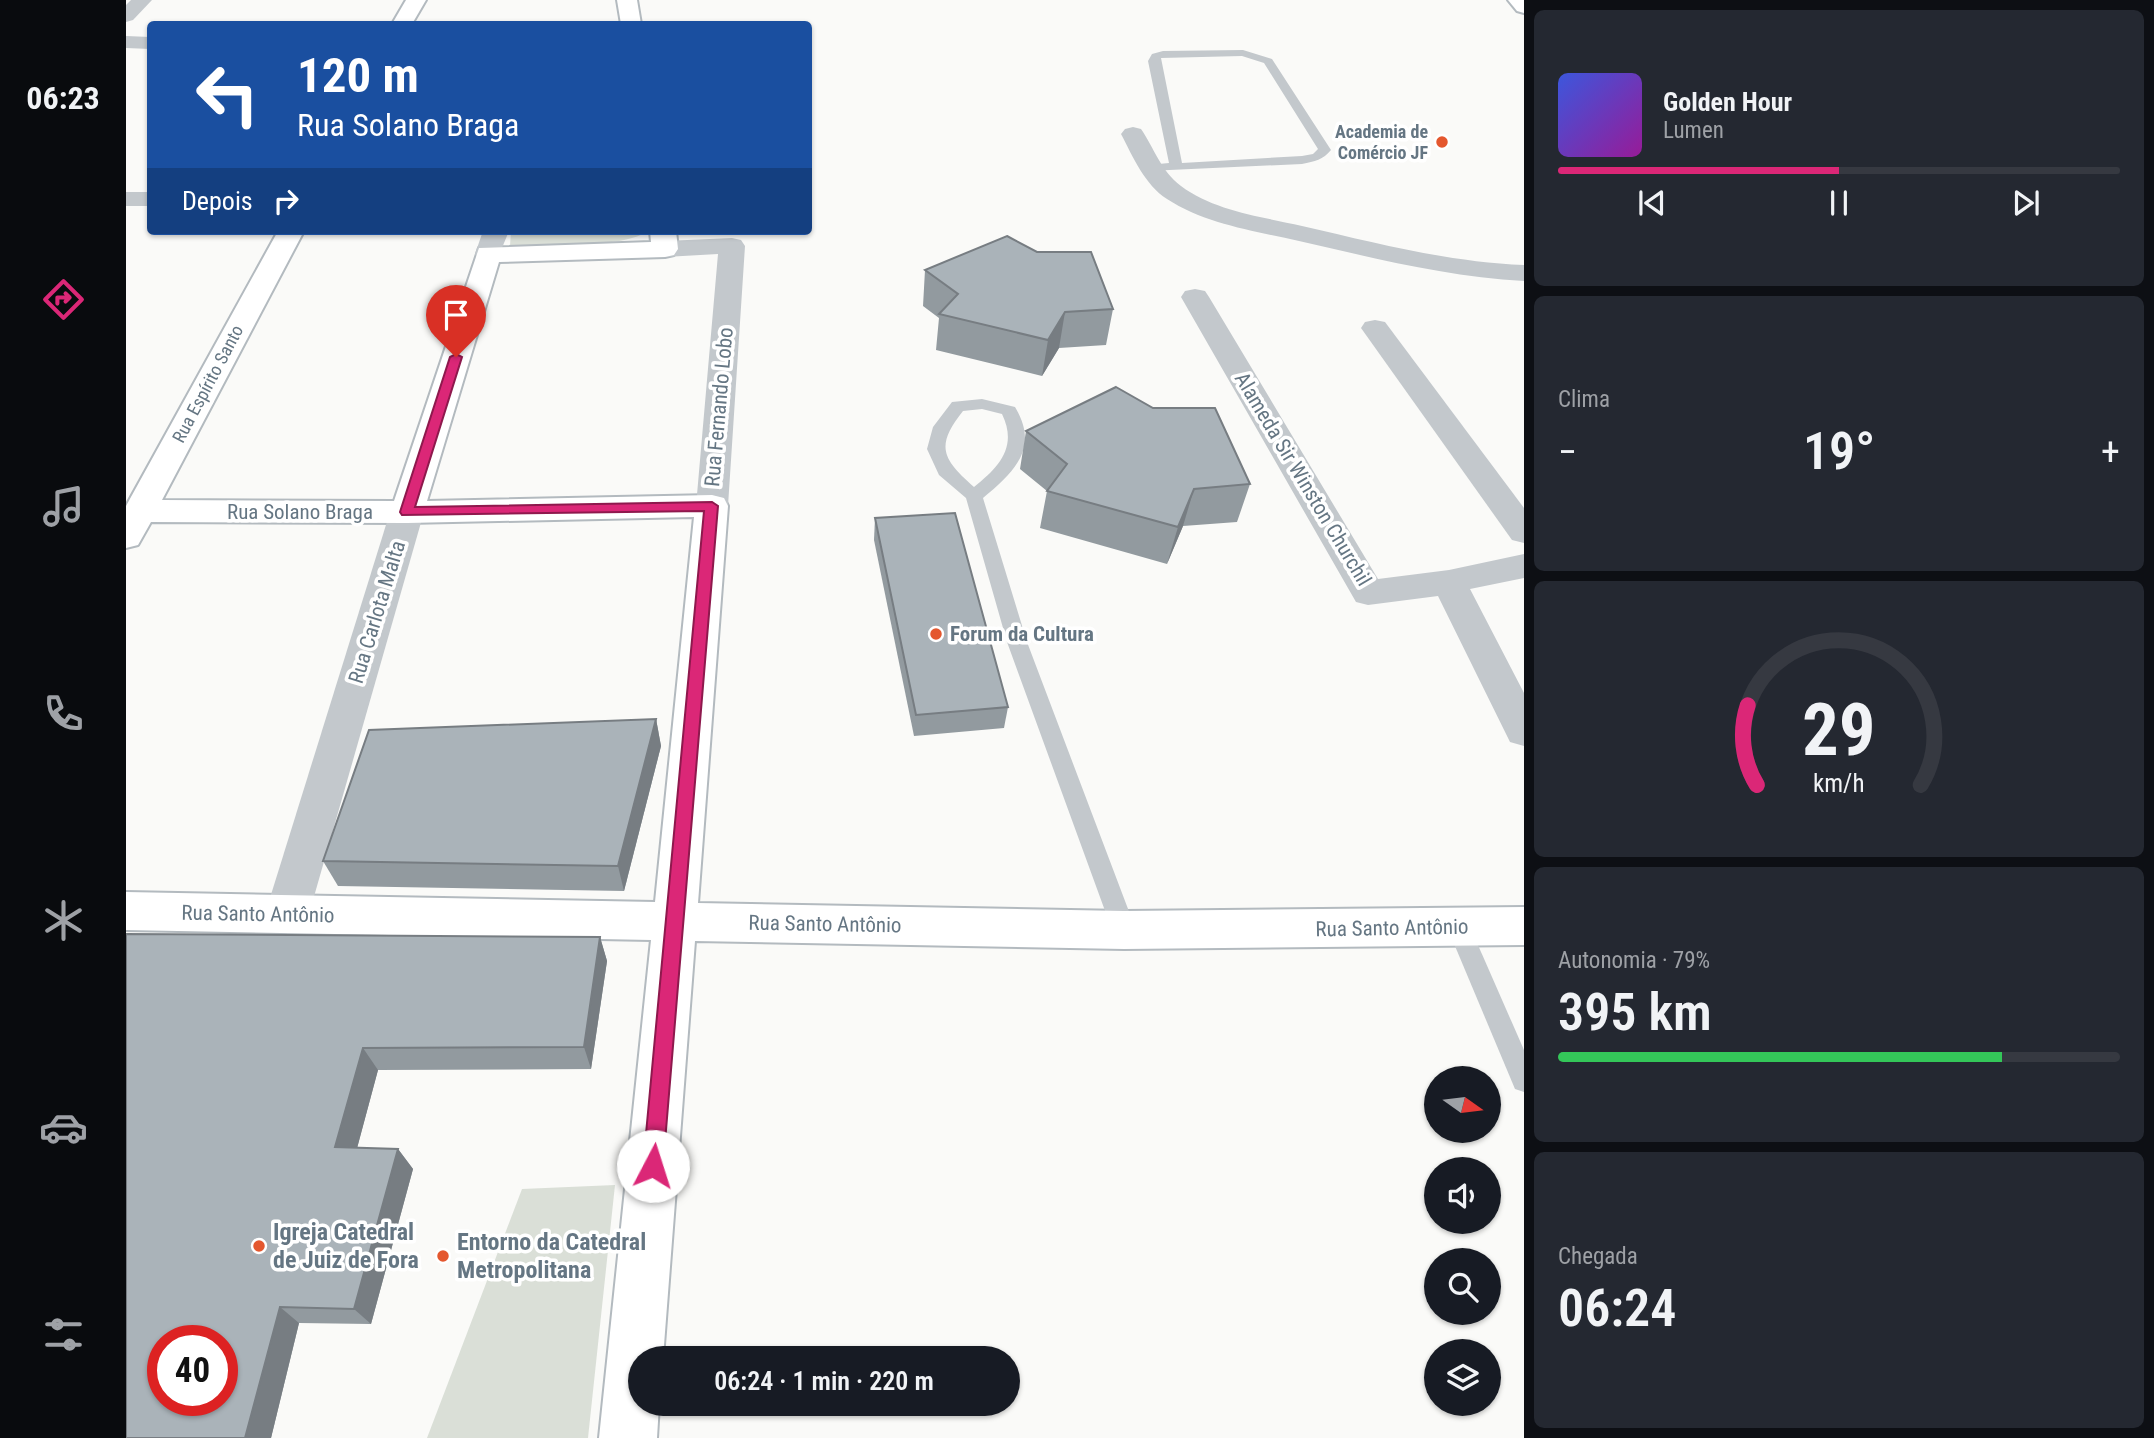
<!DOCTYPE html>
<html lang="pt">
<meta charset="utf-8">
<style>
body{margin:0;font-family:"Roboto Condensed",sans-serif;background:#242831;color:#f1f3f6;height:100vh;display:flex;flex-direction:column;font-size:26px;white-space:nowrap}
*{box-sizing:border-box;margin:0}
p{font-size:23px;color:#9ea1a6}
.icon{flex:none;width:38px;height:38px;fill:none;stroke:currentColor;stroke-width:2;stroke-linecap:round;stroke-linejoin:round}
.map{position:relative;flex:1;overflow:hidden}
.panel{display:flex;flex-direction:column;gap:10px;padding:10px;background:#0d0f14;width:630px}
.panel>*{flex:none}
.guide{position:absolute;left:21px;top:21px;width:665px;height:214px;border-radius:7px;box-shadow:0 2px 5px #0004;background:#1a4fa0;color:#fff;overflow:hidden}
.needle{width:46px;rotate:104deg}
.controls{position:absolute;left:1298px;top:1066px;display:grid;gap:14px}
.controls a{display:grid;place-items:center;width:77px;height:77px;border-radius:50%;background:#171b24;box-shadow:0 2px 5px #0004;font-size:35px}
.speed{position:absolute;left:21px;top:1325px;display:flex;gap:14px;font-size:35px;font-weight:700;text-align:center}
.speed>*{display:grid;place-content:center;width:91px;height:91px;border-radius:50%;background:#171b24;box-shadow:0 2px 5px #0004;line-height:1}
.speed .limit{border:10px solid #d22;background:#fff;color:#111}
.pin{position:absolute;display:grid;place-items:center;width:60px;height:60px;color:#fff;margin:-72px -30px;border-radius:50% 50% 50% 0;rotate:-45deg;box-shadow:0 0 7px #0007}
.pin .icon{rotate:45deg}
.me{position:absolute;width:77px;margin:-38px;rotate:5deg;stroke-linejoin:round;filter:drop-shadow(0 0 5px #0008)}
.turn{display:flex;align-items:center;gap:24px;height:147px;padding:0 35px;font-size:32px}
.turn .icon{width:91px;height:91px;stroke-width:2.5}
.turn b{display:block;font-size:49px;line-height:60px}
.then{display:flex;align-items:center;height:66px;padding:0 35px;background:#0003;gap:14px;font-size:26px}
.big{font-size:52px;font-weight:600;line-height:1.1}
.panel .widget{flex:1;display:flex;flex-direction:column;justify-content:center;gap:10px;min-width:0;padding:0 24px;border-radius:10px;background:#242831}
.panel .dial{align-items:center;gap:0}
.dial svg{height:182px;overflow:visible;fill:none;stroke:#363941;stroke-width:7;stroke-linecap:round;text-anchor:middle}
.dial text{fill:#f1f3f6;stroke:none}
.song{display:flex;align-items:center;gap:21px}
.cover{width:84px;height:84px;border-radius:10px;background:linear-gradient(135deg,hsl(230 70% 55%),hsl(300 70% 35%))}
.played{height:7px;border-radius:4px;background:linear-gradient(90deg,#db2777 50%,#363941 50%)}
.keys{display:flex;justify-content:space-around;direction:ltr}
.heat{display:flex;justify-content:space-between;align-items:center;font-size:38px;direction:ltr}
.charge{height:10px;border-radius:5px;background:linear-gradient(90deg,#34c759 79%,#363941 0)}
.trip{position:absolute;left:502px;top:1346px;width:392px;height:70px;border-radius:35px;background:#171b24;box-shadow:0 2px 5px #0004;font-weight:600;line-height:70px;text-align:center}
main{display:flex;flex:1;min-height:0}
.menu{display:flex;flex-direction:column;width:126px;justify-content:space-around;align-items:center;background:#090b0e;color:#9ea1a6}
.menu .icon{width:49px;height:49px}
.menu .on{color:#db2777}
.menu b{font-size:32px;color:#f1f3f6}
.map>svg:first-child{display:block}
.green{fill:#dadfd7}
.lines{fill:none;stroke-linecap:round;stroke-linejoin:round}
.secondary-casing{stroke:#b3babf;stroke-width:4}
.lane{fill:#c3c8cc;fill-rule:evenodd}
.street{fill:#c3c8cc;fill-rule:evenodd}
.secondary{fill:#fff;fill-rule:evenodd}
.wall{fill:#929a9f}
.shaded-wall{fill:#777d82}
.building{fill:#aab3b9;stroke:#777d82;stroke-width:2;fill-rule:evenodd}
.route{fill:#db2777;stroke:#8e194d;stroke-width:2}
.poi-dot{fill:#e4572e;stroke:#fff;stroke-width:2.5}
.labels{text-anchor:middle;stroke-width:7;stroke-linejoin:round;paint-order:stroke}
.far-poi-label{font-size:18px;font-weight:bold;fill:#657683;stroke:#fff;text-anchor:end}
.far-street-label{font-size:18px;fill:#657683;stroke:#fff}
.street-label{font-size:21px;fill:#657683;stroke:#fff}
.poi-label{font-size:21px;font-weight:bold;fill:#657683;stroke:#fff;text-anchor:start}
.near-poi-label{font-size:24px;font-weight:bold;fill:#657683;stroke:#fff;text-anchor:start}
</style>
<main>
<nav class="menu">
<b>06:23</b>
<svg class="icon on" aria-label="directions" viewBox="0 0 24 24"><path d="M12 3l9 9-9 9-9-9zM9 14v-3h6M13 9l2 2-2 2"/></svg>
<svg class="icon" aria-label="music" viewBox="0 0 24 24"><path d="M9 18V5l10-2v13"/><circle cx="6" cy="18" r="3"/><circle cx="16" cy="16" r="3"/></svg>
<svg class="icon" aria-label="phone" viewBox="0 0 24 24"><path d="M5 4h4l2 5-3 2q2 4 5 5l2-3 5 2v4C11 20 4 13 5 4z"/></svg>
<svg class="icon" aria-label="climate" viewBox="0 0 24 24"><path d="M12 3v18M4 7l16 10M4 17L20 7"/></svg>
<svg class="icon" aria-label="car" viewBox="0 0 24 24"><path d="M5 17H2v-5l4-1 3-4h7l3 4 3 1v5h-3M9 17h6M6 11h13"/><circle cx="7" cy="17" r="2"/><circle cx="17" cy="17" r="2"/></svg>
<svg class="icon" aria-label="filters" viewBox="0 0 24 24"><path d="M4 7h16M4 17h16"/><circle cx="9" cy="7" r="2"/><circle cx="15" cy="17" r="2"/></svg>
</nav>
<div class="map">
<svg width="1398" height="1438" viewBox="0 0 1398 1438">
<rect width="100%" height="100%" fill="#fafaf8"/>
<g class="green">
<path d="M385,231H521C503,248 413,245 384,246Z"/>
<path d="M489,1185L462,1438H301L396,1189Z"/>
</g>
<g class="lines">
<g class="secondary-casing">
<g id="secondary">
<path d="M280,0H300L286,24H266Z"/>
<path d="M491,0H511L515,24H495Z"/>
<path d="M1382,0H1398V13L1391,11Z"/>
<path d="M152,231H178L36,500L268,501L353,248L525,242L524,231H550L552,249L548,255L539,257L373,262L301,501L586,495L598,498L602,506L572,903L998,911L1398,907V945L998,949L569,941L537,1358H514V1404H533L531,1438H473L525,940L0,930V892L529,902L568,517L281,523L25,522L12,545L0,548V506Z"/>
</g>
</g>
<g class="lane">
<path d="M1117,50L1146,59L1205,150C1197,160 1189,161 1176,164L1022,171V165L1043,163L1022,61L1026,54L1037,51ZM1116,56L1138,63L1192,149L1187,154L1176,156L1056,163L1035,58Z"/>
<path d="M856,399L889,407C914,448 888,472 857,498L901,642L1010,930L1006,937L998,941L990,937L986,930L881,642L840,498L813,475L801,449L807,427L826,402ZM856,409L876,414C892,447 873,467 848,487C816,459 809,446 837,411Z"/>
<path d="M1333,917L1341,920L1398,1050V1092L1389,1089L1321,927L1325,920Z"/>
</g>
<g class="street">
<path d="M5,0H26L7,20L0,22V5Z"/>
<path d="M0,36L24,37V49L0,48Z"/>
<path d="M1007,127L1015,129C1028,148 1035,171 1055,186C1088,211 1137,217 1176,226C1250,243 1322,262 1398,265V281C1321,277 1248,258 1173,241C1129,231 1079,224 1041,199C1019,185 1007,157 995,134L999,129Z"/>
<rect x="0" y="192" width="24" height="14"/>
<path d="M357,231H383L371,260L362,262L353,260L349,254Z"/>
<path d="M606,238L615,240L619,246L602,506L598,514L586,517L574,514L570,506L592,254L539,257L530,255L526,249L530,243L539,241Z"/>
<path d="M1069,289L1079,291L1083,297L1252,579L1323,570L1398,554V578L1344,589L1398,693V746L1384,742L1312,596L1242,605L1230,602L1055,297L1059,291Z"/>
<path d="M1249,320L1259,322L1398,508V543L1386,540L1235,328L1239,322Z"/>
<path d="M281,501L293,504L298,512L183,914L176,927L161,933L146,927L139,914L264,512L269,504Z"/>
</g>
<use href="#secondary" class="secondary"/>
</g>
<g class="wall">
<path d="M799,270L987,309L980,345L933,348L916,376L810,350L813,318L797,306Z"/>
<path d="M900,431L1124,484L1111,522L1057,526L1041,564L914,528L921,491L894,469Z"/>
<path d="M749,518L882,707L878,728L788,736L748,540Z"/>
<path d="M530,719L535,746L498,891L212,886L197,861Z"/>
<path d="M0,934L474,937L481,961L465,1069L252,1070L231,1148L272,1149L287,1169L245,1324L173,1323L145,1438H0Z"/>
</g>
<g class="shaded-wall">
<path d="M939,312L933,348L916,376L922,340Z"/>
<path d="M1068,489L1057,526L1041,564L1052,527Z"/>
<path d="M530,719L535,746L498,891L492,866Z"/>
<path d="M474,937L481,961L465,1069L458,1047Z"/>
<path d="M237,1048L252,1070L226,1167L209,1147Z"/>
<path d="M272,1149L287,1169L245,1324L228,1309Z"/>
<path d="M154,1307L173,1323L145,1438H119Z"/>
</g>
<g class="building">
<path d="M881,236L911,252H965L987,309L939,312L922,340L813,314L832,294L799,270Z"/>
<path d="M990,387L1027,408H1089L1124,484L1068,489L1052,527L921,491L941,464L900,431Z"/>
<path d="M829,513L882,707L790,715L749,518Z"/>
<path d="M530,719L492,866L197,861L243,730Z"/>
<path d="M0,934L474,937L458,1047L237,1048L209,1147L272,1149L228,1309L154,1307L119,1438H0ZM37,1340H96V1400H37Z"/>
</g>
<path class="route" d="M330,354L336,357L289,507L586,502L592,506L537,1166L534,1173L527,1176L520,1173L517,1166L578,511L276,515L274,512L324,357Z"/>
<g class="poi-dot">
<circle cx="1316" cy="142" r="7"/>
<circle cx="810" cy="634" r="7"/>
<circle cx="133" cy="1246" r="7"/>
<circle cx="317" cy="1256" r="7"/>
</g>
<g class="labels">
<g class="far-poi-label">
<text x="1302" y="138">Academia de<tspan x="1302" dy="21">Comércio JF</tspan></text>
</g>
<g class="far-street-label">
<text transform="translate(82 384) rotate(-62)" y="6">Rua Espírito Santo</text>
</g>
<g class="street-label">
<text transform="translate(593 407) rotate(-85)" y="7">Rua Fernando Lobo</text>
<text transform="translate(1177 479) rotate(59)" y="7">Alameda Sir Winston Churchil</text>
<text x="174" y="519">Rua Solano Braga</text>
<text transform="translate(251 612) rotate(-73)" y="7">Rua Carlota Malta</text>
<text transform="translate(132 914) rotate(1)" y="7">Rua Santo Antônio</text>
<text transform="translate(699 924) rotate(1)" y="7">Rua Santo Antônio</text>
<text transform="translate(1266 928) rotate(-1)" y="7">Rua Santo Antônio</text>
</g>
<g class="poi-label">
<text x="824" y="641">Forum da Cultura</text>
</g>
<g class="near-poi-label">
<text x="147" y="1240">Igreja Catedral<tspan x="147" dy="28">de Juiz de Fora</tspan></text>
<text x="331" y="1250">Entorno da Catedral<tspan x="331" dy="28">Metropolitana</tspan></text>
</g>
</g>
</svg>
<div class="controls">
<a><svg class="needle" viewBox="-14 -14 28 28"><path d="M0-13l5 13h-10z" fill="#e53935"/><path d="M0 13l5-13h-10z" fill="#9ea1a6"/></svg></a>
<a><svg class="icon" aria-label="sound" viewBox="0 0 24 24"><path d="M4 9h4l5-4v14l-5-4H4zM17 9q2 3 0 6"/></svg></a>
<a><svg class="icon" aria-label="search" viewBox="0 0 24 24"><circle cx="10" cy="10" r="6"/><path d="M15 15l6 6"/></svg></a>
<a><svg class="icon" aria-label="layers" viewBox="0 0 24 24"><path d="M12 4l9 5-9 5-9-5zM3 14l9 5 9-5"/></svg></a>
</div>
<div class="speed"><div class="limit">40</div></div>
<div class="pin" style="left:330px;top:357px;background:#d93025"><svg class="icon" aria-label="arrive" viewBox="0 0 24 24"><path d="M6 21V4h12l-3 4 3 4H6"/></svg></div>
<svg class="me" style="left:527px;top:1166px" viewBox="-20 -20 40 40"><circle r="19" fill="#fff"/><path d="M0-13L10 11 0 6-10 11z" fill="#db2777"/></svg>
<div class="trip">06:24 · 1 min · 220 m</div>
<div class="guide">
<div class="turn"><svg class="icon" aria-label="left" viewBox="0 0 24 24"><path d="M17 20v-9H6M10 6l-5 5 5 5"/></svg><div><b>120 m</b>Rua Solano Braga</div></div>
<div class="then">Depois<svg class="icon" aria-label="right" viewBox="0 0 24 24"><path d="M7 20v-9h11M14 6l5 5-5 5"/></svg></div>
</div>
</div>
<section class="panel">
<div class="widget">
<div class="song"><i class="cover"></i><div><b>Golden Hour</b><p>Lumen</p></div></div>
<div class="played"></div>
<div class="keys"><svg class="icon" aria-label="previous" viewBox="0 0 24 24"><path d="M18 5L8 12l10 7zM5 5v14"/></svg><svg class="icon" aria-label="pause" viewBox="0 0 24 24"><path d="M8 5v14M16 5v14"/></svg><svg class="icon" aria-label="next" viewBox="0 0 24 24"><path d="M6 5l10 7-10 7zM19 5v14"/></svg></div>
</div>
<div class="widget"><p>Clima</p>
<div class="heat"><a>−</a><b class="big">19°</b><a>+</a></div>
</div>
<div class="widget dial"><svg viewBox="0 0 100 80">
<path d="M14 69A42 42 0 1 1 86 69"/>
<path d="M14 69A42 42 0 0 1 10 34" stroke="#db2777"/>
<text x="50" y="56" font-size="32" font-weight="700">29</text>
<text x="50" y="72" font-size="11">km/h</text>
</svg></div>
<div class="widget"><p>Autonomia · 79%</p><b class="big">395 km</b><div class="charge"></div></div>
<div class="widget"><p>Chegada</p><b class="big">06:24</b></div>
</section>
</main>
